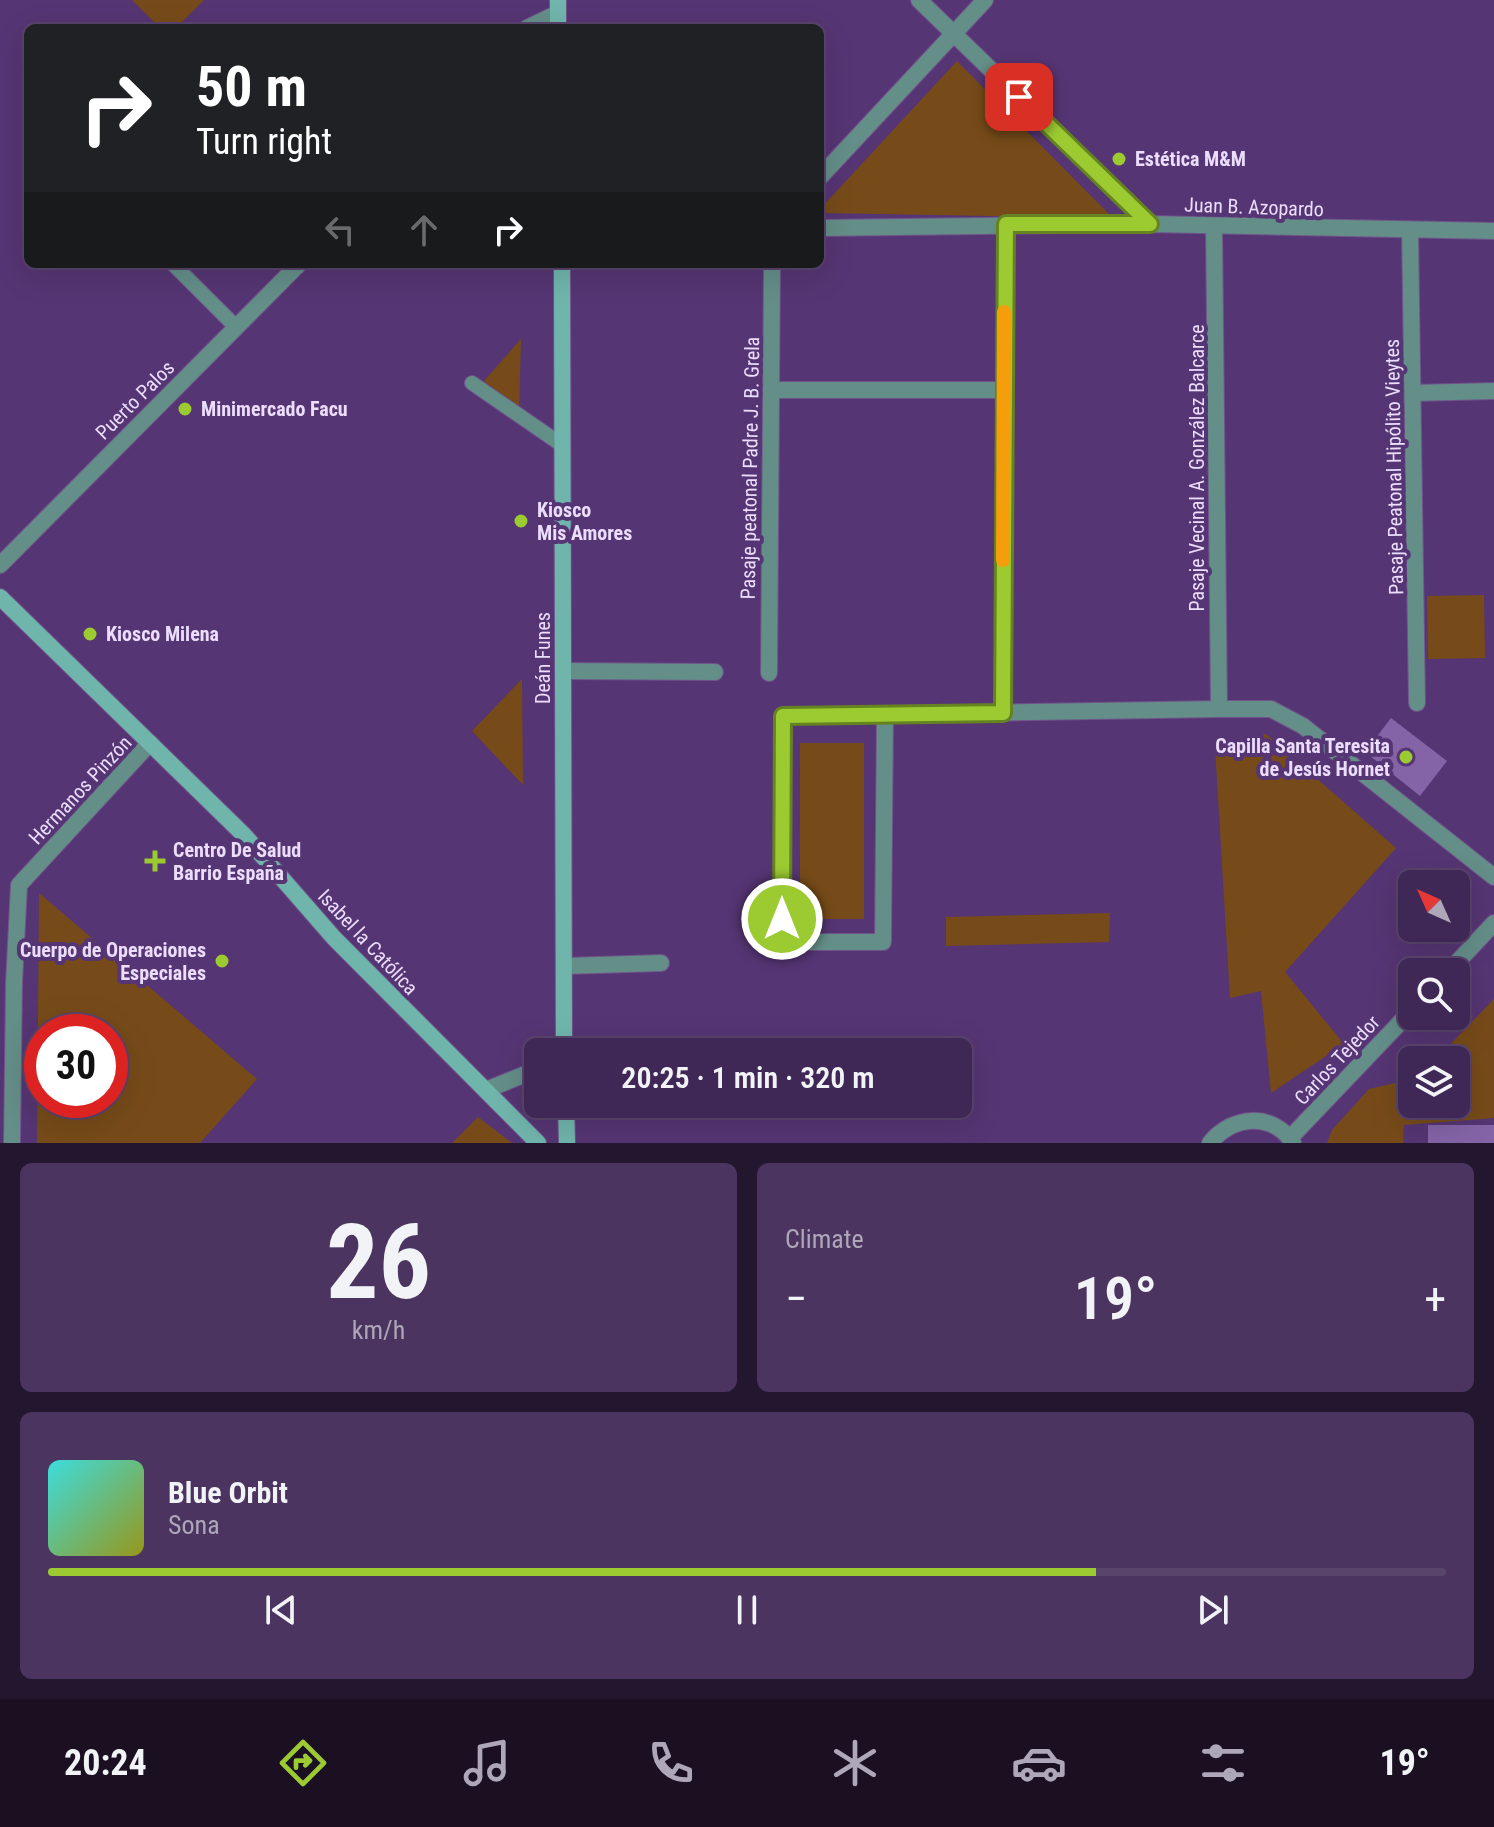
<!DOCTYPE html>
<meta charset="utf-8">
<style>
body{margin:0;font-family:"Roboto Condensed",sans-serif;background:#4b3460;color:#f1f3f6;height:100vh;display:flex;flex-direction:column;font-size:30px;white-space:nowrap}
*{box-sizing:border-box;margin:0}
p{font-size:26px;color:#aea6b9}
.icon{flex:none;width:44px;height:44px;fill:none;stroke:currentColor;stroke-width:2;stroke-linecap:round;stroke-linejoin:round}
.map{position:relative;height:1143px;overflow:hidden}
.sheet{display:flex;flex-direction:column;gap:20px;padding:20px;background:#23162f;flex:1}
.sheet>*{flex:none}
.guide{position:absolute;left:24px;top:24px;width:800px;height:244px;border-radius:12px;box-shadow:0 8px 32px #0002,0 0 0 2px #59446c;background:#202124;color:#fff;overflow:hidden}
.needle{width:52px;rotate:315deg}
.controls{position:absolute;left:1398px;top:870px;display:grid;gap:16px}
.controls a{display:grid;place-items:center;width:72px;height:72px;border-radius:12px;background:#402856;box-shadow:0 8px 32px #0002,0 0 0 2px #59446c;font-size:40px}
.speed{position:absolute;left:24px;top:1014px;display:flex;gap:16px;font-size:40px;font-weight:700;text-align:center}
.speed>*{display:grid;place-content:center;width:104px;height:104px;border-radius:50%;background:#402856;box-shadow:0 8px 32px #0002,0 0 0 2px #59446c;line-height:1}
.speed .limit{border:12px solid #d22;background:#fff;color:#111}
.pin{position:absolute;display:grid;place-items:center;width:68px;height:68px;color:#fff;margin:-34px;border-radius:16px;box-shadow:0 4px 12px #0006}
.me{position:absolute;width:88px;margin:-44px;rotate:0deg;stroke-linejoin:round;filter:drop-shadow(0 0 6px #0008)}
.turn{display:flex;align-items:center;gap:28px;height:168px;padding:0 40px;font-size:36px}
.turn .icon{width:104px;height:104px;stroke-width:2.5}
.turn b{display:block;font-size:56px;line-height:68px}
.lanes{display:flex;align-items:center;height:76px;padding:0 40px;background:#0003;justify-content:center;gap:40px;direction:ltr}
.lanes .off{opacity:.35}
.big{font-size:60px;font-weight:600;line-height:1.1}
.sheet .widget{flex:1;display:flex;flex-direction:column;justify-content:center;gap:12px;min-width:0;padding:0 28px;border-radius:12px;background:#4b3460}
.sheet .dial{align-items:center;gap:0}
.dial b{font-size:104px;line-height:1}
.song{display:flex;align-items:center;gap:24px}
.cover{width:96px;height:96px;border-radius:12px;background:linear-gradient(135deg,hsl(180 70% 55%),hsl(60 70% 35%))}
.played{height:8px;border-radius:4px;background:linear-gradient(90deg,#9cca31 75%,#59446c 75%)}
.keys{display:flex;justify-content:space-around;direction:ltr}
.heat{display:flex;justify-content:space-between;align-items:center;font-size:44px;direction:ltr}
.sheet .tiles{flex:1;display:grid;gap:20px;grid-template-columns:1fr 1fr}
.widget:last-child{grid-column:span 2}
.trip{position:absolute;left:524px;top:1038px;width:448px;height:80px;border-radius:12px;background:#402856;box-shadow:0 8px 32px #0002,0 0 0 2px #59446c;font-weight:600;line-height:80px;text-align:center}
.tabs{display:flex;height:128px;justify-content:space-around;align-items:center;background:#1a1022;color:#aea6b9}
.tabs .icon{width:56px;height:56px}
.tabs .active{color:#9cca31}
.tabs b{font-size:36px;color:#f1f3f6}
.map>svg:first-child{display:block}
.green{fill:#774b19;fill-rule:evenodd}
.building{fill:#8464a7}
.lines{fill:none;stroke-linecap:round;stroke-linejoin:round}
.lane-casing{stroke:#70538b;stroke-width:16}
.street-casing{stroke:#70538b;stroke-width:18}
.secondary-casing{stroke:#70538b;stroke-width:18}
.lane{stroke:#648e88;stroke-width:14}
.street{stroke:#648e88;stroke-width:16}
.secondary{stroke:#70b5ac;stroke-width:16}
.route-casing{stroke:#658320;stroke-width:20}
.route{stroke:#9cca31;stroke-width:14}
.slow{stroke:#f59e0b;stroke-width:14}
.poi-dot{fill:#9cca31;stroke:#553573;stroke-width:3}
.labels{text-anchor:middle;stroke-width:8;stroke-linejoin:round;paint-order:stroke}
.poi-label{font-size:20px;font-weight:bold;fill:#ebddfb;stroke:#553573;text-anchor:start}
.street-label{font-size:20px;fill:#ebddfb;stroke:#553573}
</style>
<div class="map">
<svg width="1494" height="1143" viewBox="0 0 1494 1143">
<rect width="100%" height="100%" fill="#553573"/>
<g class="green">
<path d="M132,0H204L176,28H160Z"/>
<path d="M957,61L1113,218L820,213V209Z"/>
<path d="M521,339L519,414L484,381Z"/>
<path d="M1484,595L1485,658L1428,659L1427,596Z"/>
<path d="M522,679L523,785L472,731Z"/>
<path d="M1266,734L1396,848L1285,972L1344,1044L1271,1093L1261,991L1230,998L1215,747Z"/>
<rect x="800" y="743" width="64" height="176"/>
<path d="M39,893L257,1079L200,1143H37ZM42,1032H110V1100H42Z"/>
<path d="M1110,913L1109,942L946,946V917Z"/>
<path d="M1494,999V1118L1404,1125L1403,1143H1327L1332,1130L1369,1089L1412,1079V1104H1456V1060H1435Z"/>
<path d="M478,1117L512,1143H452Z"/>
</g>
<g class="building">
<path d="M1391,718L1447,761L1420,796L1365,752Z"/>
<rect x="1428" y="1125" width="66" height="18"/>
</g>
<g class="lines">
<g class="lane-casing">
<g id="lane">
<path d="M173,264L236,327"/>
<path d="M472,383L562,445"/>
</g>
</g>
<g class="street-casing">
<g id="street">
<path d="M919,0L1150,224"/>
<path d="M527,28L558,13"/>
<path d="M820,177L985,0"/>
<path d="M1214,226L1219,709"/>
<path d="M820,228L1150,224L1494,231"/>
<path d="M1410,231L1417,703"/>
<path d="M771,390H1003"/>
<path d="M1413,393L1494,391"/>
<path d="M0,565L299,264"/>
<path d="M563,671L715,672"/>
<path d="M769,673L772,264"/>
<path d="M1003,713L1006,224"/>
<path d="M885,714L883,942H782L783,716L1219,709H1271L1303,726L1494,877"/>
<path d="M564,966L661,963"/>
<path d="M1448,972L1494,923"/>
<path d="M486,1090L538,1069"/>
<path d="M1290,1138L1412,1010"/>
<path d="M12,1143L14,983L19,885L150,743"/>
<path d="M1210,1143C1232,1115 1273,1112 1293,1143"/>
</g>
</g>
<g class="secondary-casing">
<g id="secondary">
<path d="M558,0V28"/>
<path d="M562,264L564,1052"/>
<path d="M0,597L244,835L334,938L538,1143"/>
<path d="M566,1104L567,1143"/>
</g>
</g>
<use href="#lane" class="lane"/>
<use href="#street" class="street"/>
<use href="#secondary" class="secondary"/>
</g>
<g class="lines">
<g class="route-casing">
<path id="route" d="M782,919L783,716L1003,713L1006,224H1150L1019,97"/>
</g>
<use href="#route" class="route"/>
<path class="slow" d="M1003,560L1004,312"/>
</g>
<g class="poi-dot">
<circle cx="1119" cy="159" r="8"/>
<circle cx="185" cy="409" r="8"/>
<circle cx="521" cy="521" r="8"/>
<circle cx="90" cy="634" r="8"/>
<circle cx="1406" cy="757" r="8"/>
<path d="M151 849h8v8h8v8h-8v8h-8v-8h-8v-8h8z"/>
<circle cx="222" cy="961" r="8"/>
</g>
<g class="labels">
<g class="poi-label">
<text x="1135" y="166">Estética M&amp;M</text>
<text x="201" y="416">Minimercado Facu</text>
<text x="537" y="517">Kiosco<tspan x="537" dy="23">Mis Amores</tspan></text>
<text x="106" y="641">Kiosco Milena</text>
<text x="1390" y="753" text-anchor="end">Capilla Santa Teresita<tspan x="1390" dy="23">de Jesús Hornet</tspan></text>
<text x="173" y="857">Centro De Salud<tspan x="173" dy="23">Barrio España</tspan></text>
<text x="206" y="957" text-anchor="end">Cuerpo de Operaciones<tspan x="206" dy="23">Especiales</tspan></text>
</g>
<g class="street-label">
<text transform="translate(1254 207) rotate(2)" y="7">Juan B. Azopardo</text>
<text transform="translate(135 400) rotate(-45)" y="7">Puerto Palos</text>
<text transform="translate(1394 467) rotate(-91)" y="7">Pasaje Peatonal Hipólito Vieytes</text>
<text transform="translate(750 468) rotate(-89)" y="7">Pasaje peatonal Padre J. B. Grela</text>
<text transform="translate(1197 468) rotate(-90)" y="7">Pasaje Vecinal A. González Balcarce</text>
<text transform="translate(543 658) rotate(-90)" y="7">Deán Funes</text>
<text transform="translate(80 790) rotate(-47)" y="7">Hermanos Pinzón</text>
<text transform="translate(368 942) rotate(47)" y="7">Isabel la Católica</text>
<text transform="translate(1337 1060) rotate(-47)" y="7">Carlos Tejedor</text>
</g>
</g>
</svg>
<div class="controls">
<a><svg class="needle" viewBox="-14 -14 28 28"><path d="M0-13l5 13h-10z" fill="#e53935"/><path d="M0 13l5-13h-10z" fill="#aea6b9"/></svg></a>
<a><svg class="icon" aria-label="search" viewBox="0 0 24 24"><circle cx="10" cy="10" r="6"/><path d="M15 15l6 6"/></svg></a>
<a><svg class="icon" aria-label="layers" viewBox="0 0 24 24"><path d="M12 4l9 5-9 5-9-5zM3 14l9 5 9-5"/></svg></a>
</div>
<div class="speed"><div class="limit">30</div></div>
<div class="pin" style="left:1019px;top:97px;background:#d93025"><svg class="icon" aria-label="arrive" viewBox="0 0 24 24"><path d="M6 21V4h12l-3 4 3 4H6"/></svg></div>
<svg class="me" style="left:782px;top:919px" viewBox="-20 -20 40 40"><circle r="17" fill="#9cca31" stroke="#fff" stroke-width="3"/><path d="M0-11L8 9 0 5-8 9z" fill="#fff"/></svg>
<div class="trip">20:25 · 1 min · 320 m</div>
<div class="guide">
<div class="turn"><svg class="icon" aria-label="right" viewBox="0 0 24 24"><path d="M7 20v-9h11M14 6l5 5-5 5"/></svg><div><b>50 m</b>Turn right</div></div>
<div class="lanes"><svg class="icon off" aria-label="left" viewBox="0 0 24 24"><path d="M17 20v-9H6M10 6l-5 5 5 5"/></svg><svg class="icon off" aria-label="ahead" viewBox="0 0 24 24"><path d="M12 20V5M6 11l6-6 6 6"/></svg><svg class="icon" aria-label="right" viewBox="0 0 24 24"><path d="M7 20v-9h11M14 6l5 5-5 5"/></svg></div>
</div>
</div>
<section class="sheet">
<div class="tiles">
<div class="widget dial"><b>26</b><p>km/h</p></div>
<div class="widget"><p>Climate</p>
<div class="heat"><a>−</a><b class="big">19°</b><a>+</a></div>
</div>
<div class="widget">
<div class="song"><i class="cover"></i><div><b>Blue Orbit</b><p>Sona</p></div></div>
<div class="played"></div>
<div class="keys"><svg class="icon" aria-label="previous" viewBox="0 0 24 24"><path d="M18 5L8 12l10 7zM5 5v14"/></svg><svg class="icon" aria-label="pause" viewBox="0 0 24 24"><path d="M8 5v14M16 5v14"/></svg><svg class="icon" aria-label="next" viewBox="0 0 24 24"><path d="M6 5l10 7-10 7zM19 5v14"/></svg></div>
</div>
</div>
</section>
<nav class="tabs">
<b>20:24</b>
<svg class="icon active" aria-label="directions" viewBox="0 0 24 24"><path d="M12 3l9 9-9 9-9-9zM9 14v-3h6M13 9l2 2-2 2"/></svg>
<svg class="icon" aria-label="music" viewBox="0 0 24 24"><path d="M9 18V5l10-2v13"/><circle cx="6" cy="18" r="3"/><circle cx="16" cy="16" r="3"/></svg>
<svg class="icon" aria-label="phone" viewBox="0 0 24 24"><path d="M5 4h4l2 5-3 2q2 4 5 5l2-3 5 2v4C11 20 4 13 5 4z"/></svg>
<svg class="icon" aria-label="climate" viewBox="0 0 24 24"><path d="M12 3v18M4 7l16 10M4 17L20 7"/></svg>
<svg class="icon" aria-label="car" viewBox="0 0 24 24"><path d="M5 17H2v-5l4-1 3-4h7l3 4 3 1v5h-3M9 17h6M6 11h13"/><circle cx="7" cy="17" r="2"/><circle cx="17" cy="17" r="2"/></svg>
<svg class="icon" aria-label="filters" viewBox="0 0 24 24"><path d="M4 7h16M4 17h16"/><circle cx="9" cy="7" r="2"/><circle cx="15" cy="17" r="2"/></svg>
<b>19°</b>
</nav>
